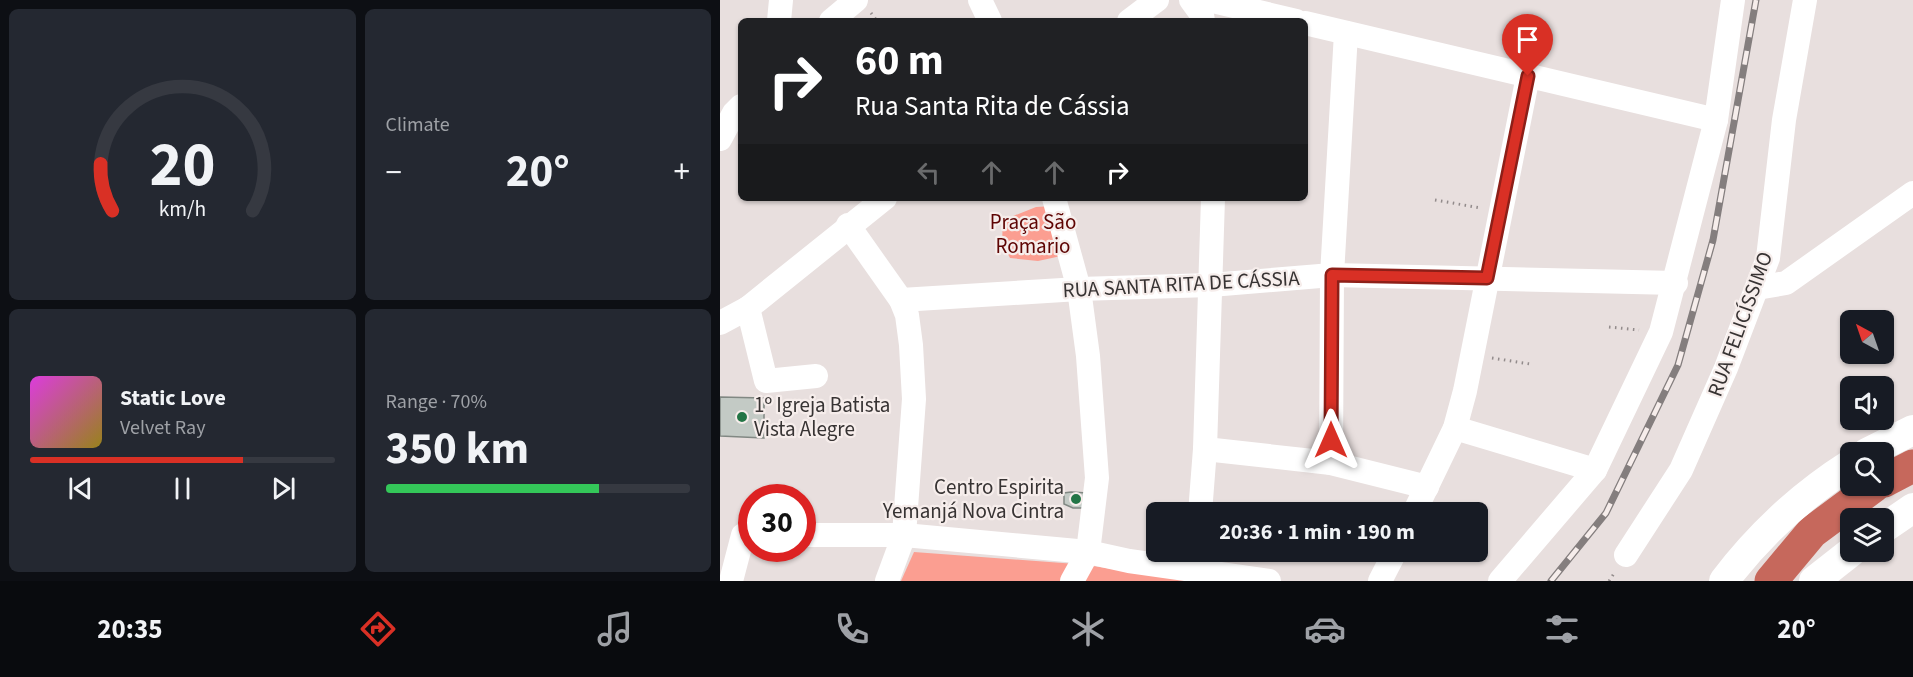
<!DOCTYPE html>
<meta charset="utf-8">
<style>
body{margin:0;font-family:"Source Sans 3",sans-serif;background:#242831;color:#f1f3f6;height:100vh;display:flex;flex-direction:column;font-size:22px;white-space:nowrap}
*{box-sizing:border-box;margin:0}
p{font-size:20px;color:#9ea1a6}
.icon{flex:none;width:33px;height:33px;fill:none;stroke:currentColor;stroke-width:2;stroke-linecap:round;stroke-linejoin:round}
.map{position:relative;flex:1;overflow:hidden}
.drawer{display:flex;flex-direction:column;gap:9px;padding:9px;background:#0d0f14;width:720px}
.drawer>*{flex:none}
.guide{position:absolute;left:18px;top:18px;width:570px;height:183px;border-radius:9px;box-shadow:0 2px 4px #0004;background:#202124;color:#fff;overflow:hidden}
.needle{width:39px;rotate:320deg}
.tools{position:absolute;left:1120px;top:310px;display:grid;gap:12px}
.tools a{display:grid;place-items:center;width:54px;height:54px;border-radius:9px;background:#171b24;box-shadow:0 2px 4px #0004;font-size:30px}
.speed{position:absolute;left:18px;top:484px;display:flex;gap:12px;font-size:30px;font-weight:700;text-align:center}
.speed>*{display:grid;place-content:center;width:78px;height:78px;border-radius:50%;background:#171b24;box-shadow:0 2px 4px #0004;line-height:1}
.speed .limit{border:9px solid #d22;background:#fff;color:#111}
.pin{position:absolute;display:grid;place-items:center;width:51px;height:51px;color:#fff;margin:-62px -26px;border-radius:50% 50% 50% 0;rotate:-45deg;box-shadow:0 0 6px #0007}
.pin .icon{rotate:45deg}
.me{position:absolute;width:66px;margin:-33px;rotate:0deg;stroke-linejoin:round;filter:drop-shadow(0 0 4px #0008)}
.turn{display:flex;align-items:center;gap:21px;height:126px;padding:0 18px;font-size:27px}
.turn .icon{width:78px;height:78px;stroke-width:2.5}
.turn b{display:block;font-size:42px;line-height:51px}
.lanes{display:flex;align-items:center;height:57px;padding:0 18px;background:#0003;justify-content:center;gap:30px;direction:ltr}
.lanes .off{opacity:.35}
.big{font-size:45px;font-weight:700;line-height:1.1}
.drawer .widget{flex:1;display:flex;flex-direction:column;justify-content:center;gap:9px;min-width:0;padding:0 21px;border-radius:9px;background:#242831}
.drawer .dial{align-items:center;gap:0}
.dial svg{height:156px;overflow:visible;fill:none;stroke:#363941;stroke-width:7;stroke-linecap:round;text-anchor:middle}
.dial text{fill:#f1f3f6;stroke:none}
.song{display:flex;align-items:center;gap:18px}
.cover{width:72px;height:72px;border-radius:9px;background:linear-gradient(135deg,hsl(300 70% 55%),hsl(50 70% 35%))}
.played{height:6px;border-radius:3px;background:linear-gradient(90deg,#d93025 70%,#363941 70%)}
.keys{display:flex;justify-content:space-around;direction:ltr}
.heat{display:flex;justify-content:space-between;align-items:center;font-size:33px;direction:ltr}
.charge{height:9px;border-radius:4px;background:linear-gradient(90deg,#34c759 70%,#363941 0)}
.drawer .tiles{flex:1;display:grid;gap:9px;grid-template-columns:repeat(2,1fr)}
.trip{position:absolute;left:426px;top:502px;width:342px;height:60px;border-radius:9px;background:#171b24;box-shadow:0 2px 4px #0004;font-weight:700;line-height:60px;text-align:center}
.tabs{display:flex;height:96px;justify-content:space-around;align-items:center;background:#090b0e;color:#9ea1a6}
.tabs .icon{width:42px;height:42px}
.tabs .selected{color:#d93025}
.tabs b{font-size:27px;color:#f1f3f6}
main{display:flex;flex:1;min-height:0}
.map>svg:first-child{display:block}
.green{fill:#fb9e91}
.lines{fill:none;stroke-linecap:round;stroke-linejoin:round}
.river{stroke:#c6685c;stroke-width:33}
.building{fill:#c3cac5;stroke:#818883;stroke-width:1.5}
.path{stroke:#928b8b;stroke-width:3;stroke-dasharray:1.5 4.5;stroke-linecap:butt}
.minor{stroke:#fff;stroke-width:24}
.major{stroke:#fff;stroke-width:30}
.rail-casing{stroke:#847e7e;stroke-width:7}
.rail{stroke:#f6edeb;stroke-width:4.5;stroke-dasharray:14;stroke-linecap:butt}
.route-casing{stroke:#8d1f18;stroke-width:15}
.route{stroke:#d93025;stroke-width:10}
.poi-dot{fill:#237546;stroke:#f6edeb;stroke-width:2}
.labels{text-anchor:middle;stroke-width:4.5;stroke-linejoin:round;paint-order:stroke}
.park-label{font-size:21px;fill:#5e0403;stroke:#f6edeb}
.street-label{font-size:21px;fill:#373333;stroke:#f6edeb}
.poi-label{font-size:21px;fill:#373333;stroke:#f6edeb;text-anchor:start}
</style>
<main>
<section class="drawer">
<div class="tiles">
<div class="widget dial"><svg viewBox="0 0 100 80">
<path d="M14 69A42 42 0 1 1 86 69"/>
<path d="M14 69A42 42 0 0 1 8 45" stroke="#d93025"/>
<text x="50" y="56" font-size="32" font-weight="700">20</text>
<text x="50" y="72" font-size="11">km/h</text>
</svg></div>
<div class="widget"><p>Climate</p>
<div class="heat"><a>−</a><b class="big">20°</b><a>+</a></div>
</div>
<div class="widget">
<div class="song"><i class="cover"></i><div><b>Static Love</b><p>Velvet Ray</p></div></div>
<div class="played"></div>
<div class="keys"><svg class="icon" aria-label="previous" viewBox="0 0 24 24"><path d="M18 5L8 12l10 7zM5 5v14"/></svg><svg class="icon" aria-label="pause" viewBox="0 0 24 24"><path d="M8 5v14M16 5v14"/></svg><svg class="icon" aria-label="next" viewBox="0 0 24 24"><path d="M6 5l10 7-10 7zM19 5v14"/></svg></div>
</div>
<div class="widget"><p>Range · 70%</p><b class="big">350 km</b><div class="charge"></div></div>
</div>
</section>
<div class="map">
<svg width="1193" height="581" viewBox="0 0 1193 581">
<rect width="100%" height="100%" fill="#e8dfde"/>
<g class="green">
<path d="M333,206L341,256L318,261L290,258L282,242L283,220L316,207Z"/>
<path d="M194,552L356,564L346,581H181Z"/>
<path d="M373,566L470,581H364Z"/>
</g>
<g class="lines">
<g class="river">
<path d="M1164,481L1193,466"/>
<path d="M1051,581L1092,532L1154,486"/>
</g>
</g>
<g class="building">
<path d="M0,397L44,398V438L0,436Z"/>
<path d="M351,492L367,493L363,508H353L344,504V493Z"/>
</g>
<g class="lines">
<g class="path">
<path d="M151,13L157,21"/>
<path d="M715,200L761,208"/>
<path d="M889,327L919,330"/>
<path d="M772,358L810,364"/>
<path d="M889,581L895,572"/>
</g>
<g class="minor">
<path d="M260,0L270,21"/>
<path d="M471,0L482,15L483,21"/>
<path d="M489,0L576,21"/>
<path d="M59,21L61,0"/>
<path d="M111,21L136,0"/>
<path d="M409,21L437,0"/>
<path d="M585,23L996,120"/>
<path d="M0,139L14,113L21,106"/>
<path d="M334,198L359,289L368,356L377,478L368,552L352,581"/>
<path d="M128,225L181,300L187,315L191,345L194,399L184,535L167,581"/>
<path d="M1037,288L1066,283L1193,193"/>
<path d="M181,300L359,289L491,285L612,275L956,283"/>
<path d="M28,308L46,381L96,376"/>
<path d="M0,323L28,308L165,198"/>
<path d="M735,428L875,470"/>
<path d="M485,449L611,463L707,487"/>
<path d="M611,463L612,275L626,33"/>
<path d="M480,513L485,449L493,198"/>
<path d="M694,513L735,428L745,391L808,76"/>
<path d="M82,535H184L368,552L409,561L549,581"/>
<path d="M906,555L961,470L1006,368L1048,258L1064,120L1085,0"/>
<path d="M11,581L23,535"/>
<path d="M660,581L675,552"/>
<path d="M780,581L875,470L941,332L996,120L1013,0"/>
</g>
<g class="major">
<path d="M1147,453L1193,430"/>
<path d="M1164,528L1193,508"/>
<path d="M1004,581C1039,535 1082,495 1131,464"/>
<path d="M1094,581L1131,552"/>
</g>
<g class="rail-casing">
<path id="rail" d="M831,581L886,513L958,365L993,240L1036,0"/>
</g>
<use href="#rail" class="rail"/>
</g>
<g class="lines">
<g class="route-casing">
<path id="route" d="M611,440L612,275L767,278L808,76"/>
</g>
<use href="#route" class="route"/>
</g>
<g class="poi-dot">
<circle cx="22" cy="417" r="6"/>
<circle cx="356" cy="499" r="6"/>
</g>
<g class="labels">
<g class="park-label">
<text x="313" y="229">Praça São<tspan x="313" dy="24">Romario</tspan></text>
</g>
<g class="street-label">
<text transform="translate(461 284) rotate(-3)" y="7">RUA SANTA RITA DE CÁSSIA</text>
<text transform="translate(1020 324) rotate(-70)" y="7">RUA FELICÍSSIMO</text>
</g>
<g class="poi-label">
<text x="34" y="412">1º Igreja Batista<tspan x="34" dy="24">Vista Alegre</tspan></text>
<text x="344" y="494" text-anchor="end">Centro Espirita<tspan x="344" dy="24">Yemanjá Nova Cintra</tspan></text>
</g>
</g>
</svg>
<div class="tools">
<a><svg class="needle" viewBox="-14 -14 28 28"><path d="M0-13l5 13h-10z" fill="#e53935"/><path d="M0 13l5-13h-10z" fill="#9ea1a6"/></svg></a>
<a><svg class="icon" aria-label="sound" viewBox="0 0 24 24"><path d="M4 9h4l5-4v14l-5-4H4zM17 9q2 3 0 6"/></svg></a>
<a><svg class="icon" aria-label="search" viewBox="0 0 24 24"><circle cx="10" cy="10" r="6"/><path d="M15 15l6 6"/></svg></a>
<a><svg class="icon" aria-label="layers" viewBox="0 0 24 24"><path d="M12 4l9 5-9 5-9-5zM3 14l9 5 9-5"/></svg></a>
</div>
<div class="speed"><div class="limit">30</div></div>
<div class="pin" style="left:808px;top:76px;background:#d93025"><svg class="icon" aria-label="arrive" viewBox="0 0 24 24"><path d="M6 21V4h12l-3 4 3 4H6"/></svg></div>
<svg class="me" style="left:611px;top:440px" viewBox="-20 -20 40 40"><path d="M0-17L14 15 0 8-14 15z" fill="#d93025" stroke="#fff" stroke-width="4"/></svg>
<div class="trip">20:36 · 1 min · 190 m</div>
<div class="guide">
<div class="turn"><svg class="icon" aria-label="right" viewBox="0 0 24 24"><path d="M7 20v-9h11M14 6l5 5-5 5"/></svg><div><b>60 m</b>Rua Santa Rita de Cássia</div></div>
<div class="lanes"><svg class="icon off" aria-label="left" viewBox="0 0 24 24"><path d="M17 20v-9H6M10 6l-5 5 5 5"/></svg><svg class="icon off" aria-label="ahead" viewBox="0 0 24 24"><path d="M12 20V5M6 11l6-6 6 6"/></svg><svg class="icon off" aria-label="ahead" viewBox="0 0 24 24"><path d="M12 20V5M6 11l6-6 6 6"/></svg><svg class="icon" aria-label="right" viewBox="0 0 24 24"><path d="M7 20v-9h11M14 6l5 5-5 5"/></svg></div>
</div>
</div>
</main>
<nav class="tabs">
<b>20:35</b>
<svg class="icon selected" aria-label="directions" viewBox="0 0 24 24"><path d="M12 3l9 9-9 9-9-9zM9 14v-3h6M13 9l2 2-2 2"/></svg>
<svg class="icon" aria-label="music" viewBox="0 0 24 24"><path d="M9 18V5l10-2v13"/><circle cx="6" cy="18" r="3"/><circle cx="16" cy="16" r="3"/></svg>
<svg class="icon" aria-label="phone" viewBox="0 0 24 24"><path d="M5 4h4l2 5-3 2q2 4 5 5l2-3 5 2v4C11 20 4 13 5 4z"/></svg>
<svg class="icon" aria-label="climate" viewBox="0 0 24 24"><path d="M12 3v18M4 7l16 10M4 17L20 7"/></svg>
<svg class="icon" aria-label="car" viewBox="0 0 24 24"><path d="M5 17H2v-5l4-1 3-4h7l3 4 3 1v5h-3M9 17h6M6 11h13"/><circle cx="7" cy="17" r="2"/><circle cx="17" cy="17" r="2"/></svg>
<svg class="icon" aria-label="filters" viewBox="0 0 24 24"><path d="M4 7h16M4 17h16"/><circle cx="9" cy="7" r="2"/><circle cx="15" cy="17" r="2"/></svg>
<b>20°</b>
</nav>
